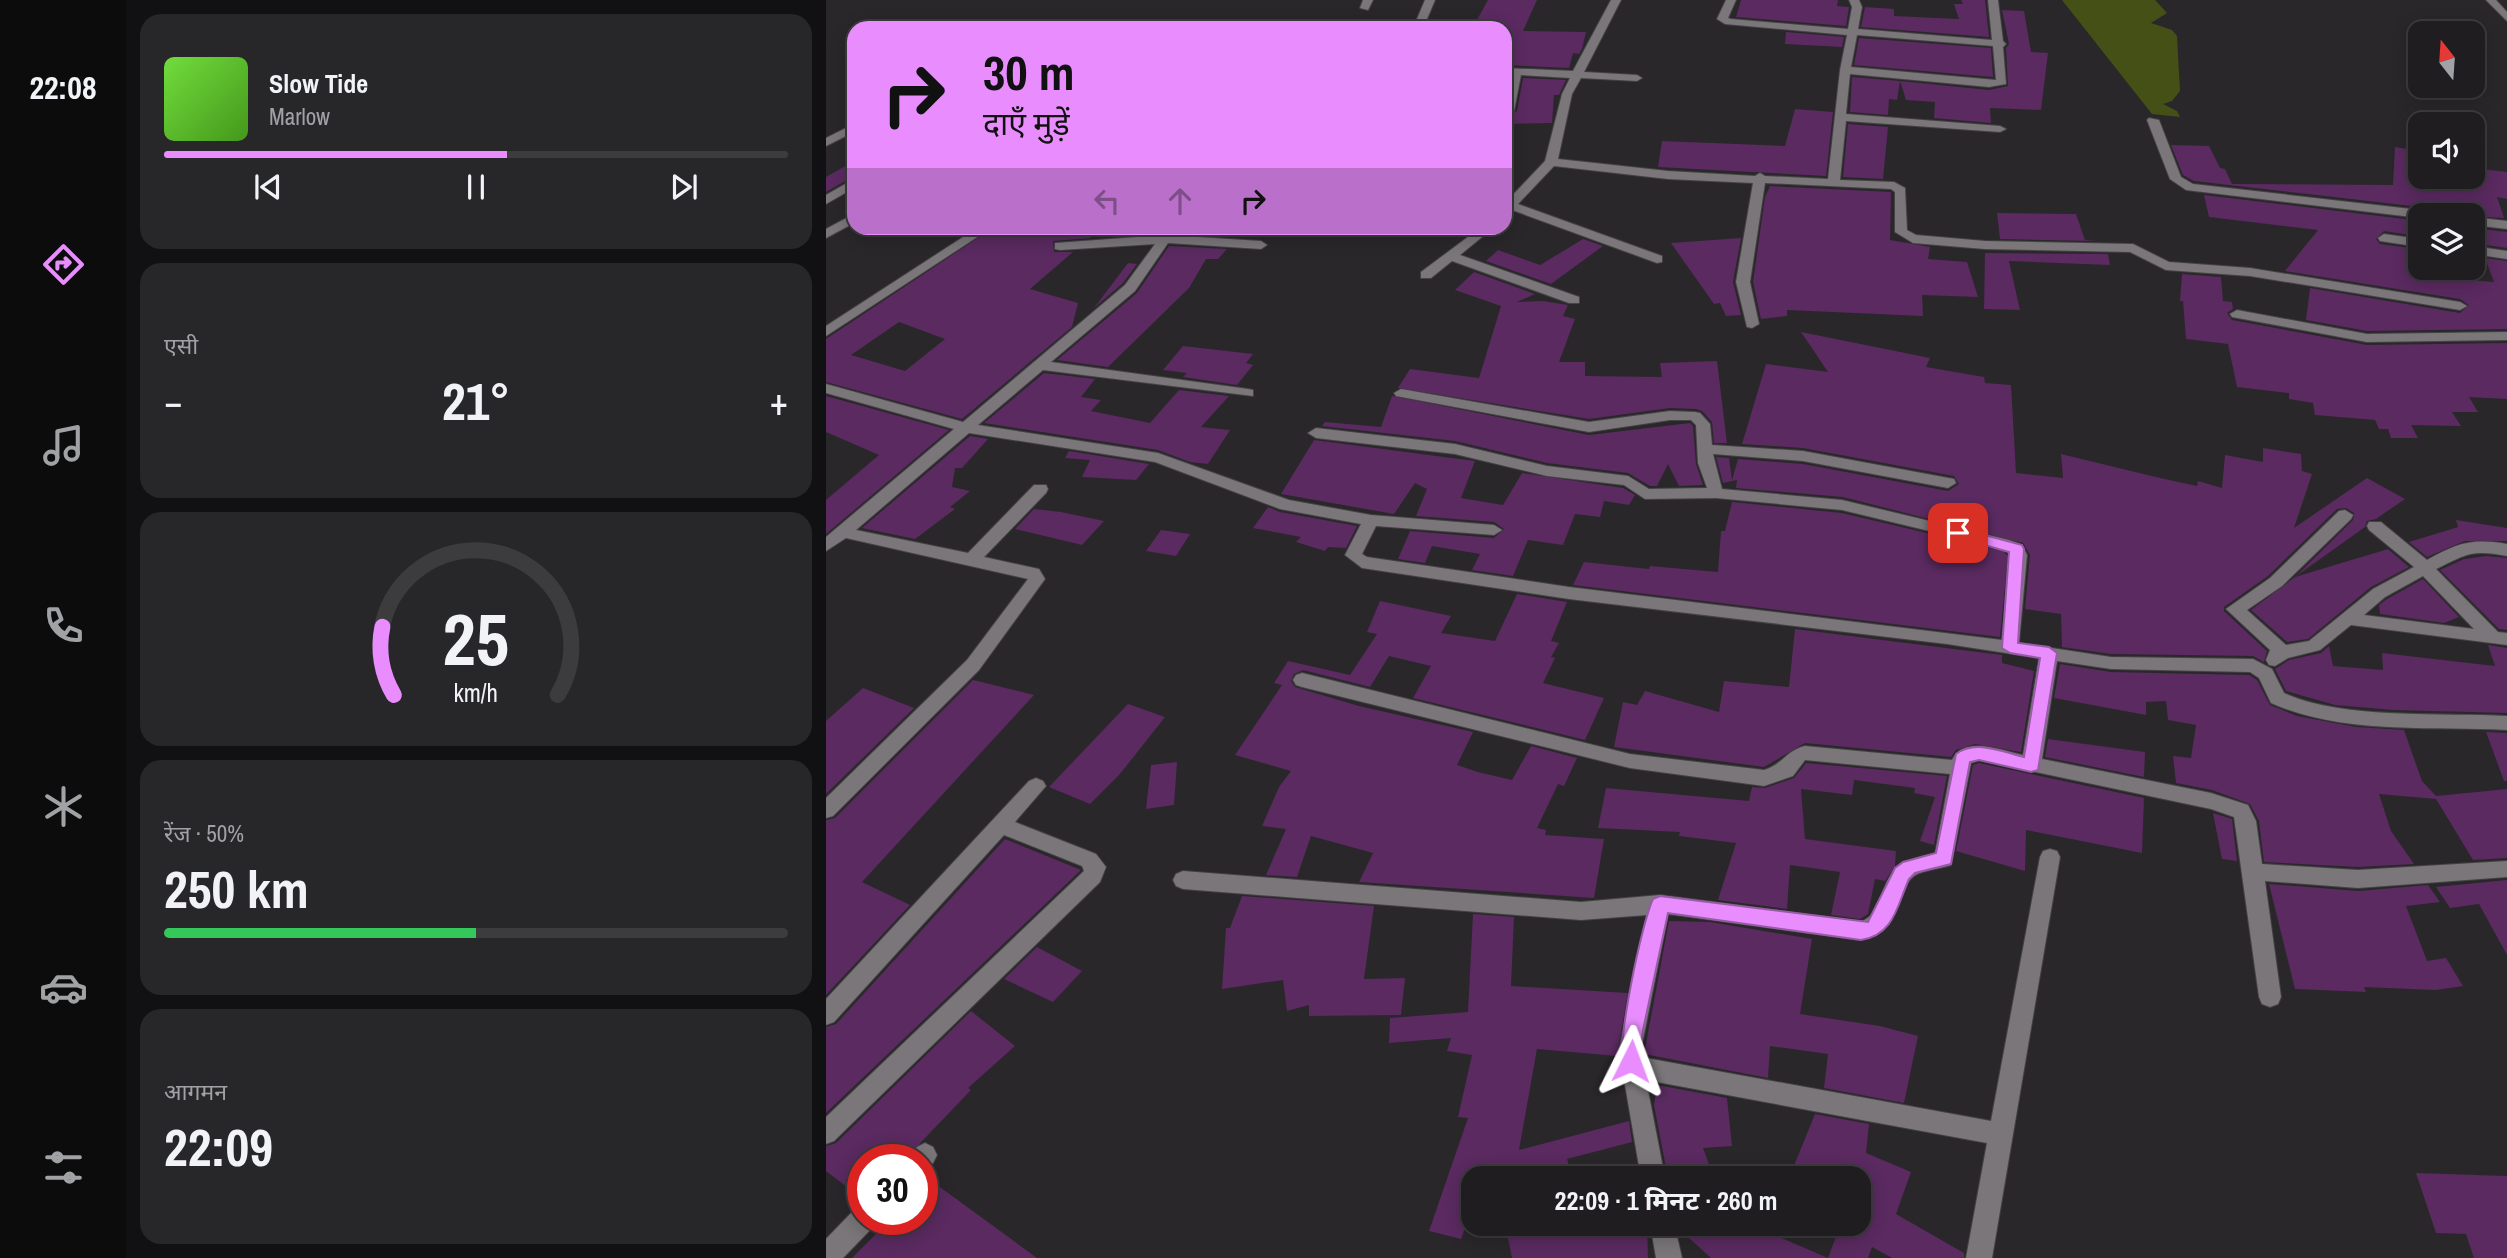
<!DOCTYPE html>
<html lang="hi">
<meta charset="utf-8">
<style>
body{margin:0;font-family:"Archivo Narrow","Noto Sans Devanagari",sans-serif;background:#272629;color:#f1f3f6;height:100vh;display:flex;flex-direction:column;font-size:26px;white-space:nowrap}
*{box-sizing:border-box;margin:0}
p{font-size:23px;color:#a1a2a5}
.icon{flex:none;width:38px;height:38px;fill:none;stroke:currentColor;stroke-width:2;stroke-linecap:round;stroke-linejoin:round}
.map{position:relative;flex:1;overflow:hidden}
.drawer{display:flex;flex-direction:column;gap:14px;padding:14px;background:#111012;width:700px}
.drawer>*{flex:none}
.hud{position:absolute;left:21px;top:21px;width:665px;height:214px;border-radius:21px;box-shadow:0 4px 18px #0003,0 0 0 2px #3c3b3e;background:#e98dfe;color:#111;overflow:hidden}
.needle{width:46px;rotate:343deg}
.fabs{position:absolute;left:1582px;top:21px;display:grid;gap:14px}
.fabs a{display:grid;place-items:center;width:77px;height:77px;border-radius:14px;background:#1f1d20;box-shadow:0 4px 18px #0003,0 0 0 2px #3c3b3e;font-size:35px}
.speed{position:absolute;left:21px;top:1144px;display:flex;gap:14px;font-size:35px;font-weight:700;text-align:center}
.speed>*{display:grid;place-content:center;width:91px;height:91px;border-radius:50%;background:#1f1d20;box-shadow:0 4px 18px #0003,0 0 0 2px #3c3b3e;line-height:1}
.speed .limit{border:10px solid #d22;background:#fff;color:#111}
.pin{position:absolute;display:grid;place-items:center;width:60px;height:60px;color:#fff;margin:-30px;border-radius:14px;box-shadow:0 4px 10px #0006}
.me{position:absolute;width:77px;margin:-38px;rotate:3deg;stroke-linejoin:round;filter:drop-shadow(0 0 5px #0008)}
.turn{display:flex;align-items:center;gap:24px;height:147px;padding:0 21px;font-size:32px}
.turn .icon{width:91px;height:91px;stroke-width:2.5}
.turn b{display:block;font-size:49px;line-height:60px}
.lanes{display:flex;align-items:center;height:66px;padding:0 21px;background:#0003;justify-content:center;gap:35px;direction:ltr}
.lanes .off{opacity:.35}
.big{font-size:52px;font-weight:700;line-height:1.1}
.drawer .widget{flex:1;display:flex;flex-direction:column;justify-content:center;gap:10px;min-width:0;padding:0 24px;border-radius:21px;background:#272629}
.drawer .dial{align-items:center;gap:0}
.dial svg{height:182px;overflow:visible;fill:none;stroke:#3c3b3e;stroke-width:7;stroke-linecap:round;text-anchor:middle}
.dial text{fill:#f1f3f6;stroke:none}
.song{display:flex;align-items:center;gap:21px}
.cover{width:84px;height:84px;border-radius:10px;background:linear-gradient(135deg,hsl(100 70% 55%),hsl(100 70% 35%))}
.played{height:7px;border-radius:4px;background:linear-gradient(90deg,#e98dfe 55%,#3c3b3e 55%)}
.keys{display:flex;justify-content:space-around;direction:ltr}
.heat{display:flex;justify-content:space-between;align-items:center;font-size:38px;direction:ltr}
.charge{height:10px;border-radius:5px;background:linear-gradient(90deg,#34c759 50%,#3c3b3e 0)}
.trip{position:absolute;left:635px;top:1166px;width:410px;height:70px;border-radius:21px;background:#1f1d20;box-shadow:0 4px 18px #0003,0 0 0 2px #3c3b3e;font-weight:700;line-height:70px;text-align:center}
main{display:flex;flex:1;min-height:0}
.tab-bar{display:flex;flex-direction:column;width:126px;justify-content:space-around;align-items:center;background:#0c0c0d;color:#a1a2a5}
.tab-bar .icon{width:49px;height:49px}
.tab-bar .active{color:#e98dfe}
.tab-bar b{font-size:32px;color:#f1f3f6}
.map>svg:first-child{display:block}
.green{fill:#445016}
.building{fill:#5a2a60;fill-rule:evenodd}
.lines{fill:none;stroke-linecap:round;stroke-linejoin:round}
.minor-casing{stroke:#454245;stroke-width:2}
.secondary-casing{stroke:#454245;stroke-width:2}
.minor{fill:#7a767a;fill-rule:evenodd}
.secondary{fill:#7a767a;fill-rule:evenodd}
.route{fill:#e98dfe;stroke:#975ca5;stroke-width:2}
</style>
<main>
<nav class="tab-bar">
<b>22:08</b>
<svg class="icon active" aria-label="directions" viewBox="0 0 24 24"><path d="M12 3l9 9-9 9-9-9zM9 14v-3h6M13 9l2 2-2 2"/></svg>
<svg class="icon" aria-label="music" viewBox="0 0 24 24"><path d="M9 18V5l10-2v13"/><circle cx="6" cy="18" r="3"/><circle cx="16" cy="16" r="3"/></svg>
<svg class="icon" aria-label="phone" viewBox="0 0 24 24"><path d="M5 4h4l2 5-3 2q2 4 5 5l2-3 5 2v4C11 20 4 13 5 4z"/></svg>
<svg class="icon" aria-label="climate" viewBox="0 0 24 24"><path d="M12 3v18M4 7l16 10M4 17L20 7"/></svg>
<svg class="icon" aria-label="car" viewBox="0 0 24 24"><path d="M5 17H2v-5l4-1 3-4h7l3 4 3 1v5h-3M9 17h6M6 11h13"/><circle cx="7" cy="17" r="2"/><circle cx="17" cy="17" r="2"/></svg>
<svg class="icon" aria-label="filters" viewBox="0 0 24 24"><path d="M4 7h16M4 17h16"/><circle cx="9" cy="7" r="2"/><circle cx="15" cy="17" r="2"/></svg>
</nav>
<section class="drawer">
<div class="widget">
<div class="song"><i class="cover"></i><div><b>Slow Tide</b><p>Marlow</p></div></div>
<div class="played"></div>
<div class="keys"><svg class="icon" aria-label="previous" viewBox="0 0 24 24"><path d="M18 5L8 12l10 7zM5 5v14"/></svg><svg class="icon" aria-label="pause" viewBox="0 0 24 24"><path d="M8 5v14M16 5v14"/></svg><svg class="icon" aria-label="next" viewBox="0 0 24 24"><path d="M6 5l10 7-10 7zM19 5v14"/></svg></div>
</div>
<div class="widget"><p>एसी</p>
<div class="heat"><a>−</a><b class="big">21°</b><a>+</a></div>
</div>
<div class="widget dial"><svg viewBox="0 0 100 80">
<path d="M14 69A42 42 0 1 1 86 69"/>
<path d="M14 69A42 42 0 0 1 9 39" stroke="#e98dfe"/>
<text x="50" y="56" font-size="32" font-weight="700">25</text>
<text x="50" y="72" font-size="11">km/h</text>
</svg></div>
<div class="widget"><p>रेंज · 50%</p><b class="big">250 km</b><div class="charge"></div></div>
<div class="widget"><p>आगमन</p><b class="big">22:09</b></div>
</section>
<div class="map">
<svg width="1681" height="1258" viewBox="0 0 1681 1258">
<rect width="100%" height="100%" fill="#29272a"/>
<path class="green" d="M1236,0H1329L1341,13L1325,23L1346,30L1351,36L1354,91L1346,101L1337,104L1351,111L1354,117L1326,114Z"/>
<g class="building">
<path d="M662,0H711L697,31L760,32L756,49L753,54L747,53L743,68L679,65V28L647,27Z"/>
<path d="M915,0H1012L1011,6L1023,7L1020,26L910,17Z"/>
<path d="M1135,0H1159L1163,37L1035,27L1039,7L1068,9V16L1133,19L1128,4H1137Z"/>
<path d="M1176,10L1198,11L1205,52L1222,53L1215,110L1164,108L1165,123L1108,118L1109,102L1080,100L1074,81L1163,90L1182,86L1180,48L1183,44Z"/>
<path d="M960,32L1018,37L1016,47L959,44Z"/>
<path d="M1033,38L1165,48L1167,77L1028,65Z"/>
<path d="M1026,77L1074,81L1071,100L1063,99L1062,115L1024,112Z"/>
<path d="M697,78L740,80L733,95H728L726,123L679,124L680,117L691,111Z"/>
<path d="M969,109L1007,112L1000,176L832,167L836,141L959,146Z"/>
<path d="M1022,124L1062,127L1057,179L1017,177Z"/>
<path d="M1345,145L1383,146L1394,168L1399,169L1406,184L1567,185L1569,147L1594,151V177H1649L1647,168L1681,172V199L1671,197L1678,218L1624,215L1611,214L1603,208L1368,181L1357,175Z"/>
<path d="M28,161V176L0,192V177Z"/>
<path d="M944,186L1065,192L1064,240L1104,247L1102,259L1141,262L1152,297L1096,295L1097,316L961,310V316L935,319L927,282L939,197Z"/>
<path d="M1378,195L1587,220L1590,236L1558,231L1550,239L1554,244L1592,249L1594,268H1608L1609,277L1668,282L1659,258L1681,261V329L1541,331L1480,320L1484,288L1634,313L1643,305L1634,299L1459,271L1492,230L1383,217Z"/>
<path d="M1171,213L1250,214L1259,240L1269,241L1174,239Z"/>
<path d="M167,228H276L264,238L227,241L228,252H247L204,289L252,303L246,327L136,419L0,382V339ZM73,322L119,339L79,371L25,355Z"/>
<path d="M333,228H410L407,237L327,233Z"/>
<path d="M1647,228L1681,232V248L1653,244Z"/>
<path d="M915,238L907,282L915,315L900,316L894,303L888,304L845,243Z"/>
<path d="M757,239L777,246L725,284L660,261L672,250L714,265Z"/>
<path d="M343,246L401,249L392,259H380L363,288L282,367L231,360L311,293Z"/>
<path d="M1159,253L1282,254L1284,265L1183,261L1194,310L1158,309Z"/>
<path d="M302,263L311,264L297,283L268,308Z"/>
<path d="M648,272L709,294L691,302L717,301L742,305L737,316L749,319L733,362H759V376L836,377L834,363L891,361L901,443H888L886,422L876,411L870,409L844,408L763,419L572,388L584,369L653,378L675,306L629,290Z"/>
<path d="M1356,274L1395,277L1397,301L1406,302L1407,309L1401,313L1406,320L1541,345L1681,343V399L1643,397L1652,412H1626L1635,426L1585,425L1592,438H1565L1562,429H1553L1549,420L1489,415L1487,403L1463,399V393L1411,387L1402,344L1360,339L1357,301H1354Z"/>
<path d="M975,332L1104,358L1100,367L1158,377L1159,383L1185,385L1190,473L1237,478L1235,454L1334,478L1371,486L1372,481L1396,488L1399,455L1437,462V448L1475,454L1476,471L1486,474L1468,528L1541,478L1579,499L1550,519L1541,521L1539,527L1469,577L1527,520L1528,513L1520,508L1511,509L1442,576L1398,607V611L1441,651L1438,662L1427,656L1285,654L1236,647L1235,614L1199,609L1204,555L1197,543L1017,497L910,488L911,480L897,483L890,457L903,458L906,480L912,459L977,464L1122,491L1133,484L1128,476L977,448L916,444L940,364L1002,372Z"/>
<path d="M357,346L427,354L420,363L427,365L411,385L357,377L361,373L337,370Z"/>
<path d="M218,373L269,379L255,397L275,400L265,411L324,423L353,390L403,396L375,427L404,430L382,464L364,462L332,450L158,423Z"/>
<path d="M0,396L123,430L0,534V500L53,455L0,432Z"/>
<path d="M566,396L763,435L864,423L867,426L870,464L877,485L853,486L842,464L831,486H824L802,473L721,463L629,441L496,426L499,422L555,427Z"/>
<path d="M144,436L162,439L136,468H129L126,487L144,491L124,507L129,509L89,539L36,528Z"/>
<path d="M488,440L649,461L635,498L677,505L696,473L797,488L809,495L803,505L778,501L774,517L749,514L737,545L702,540L687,576L646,570L654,554L606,546L599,563L572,559L584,531L668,538L678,529L668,522L590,516L601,489L589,483L568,514L455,494Z"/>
<path d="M243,451L323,464L310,480L256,477L264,460L239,458Z"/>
<path d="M906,502L1016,513L1177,551L1182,556L1174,637L747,585L758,562L823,569L824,566L892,572L895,531H899Z"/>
<path d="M442,507L454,512L531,526L520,548L502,547L499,551L470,542L475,537L427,528Z"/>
<path d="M208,509L235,512L278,521L256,545L189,529Z"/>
<path d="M1630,520L1681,528V541H1639L1601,557L1583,542L1632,527Z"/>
<path d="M335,530L364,534L350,556L320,551Z"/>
<path d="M1562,549L1583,567L1545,587L1482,639L1461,642L1425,610L1469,577Z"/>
<path d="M1660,556L1681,558V630L1673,629L1614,570L1638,559Z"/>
<path d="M1597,579L1633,617L1618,623L1554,614L1553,605L1561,599Z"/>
<path d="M691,594L741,602L725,641L733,643L725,657L729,658L717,683L778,698L759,740L587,698L605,666L563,656L544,687L477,670L468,674L465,681L469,687L533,706L647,732L631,765L652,772L686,780L705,746L751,758L738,786L732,784L711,828L720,830L719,835L778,839L768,898L533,882L547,853L485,836L471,877L440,875L460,829L436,826L453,787L465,771L409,755L456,685L448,683L462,661L524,675L551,634L541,632L554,601L625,616L615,633L669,641Z"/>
<path d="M969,629L1176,655V663L1208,671L1195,752L1149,744L1130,750L1125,757L979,743L938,767L788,747L797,702L811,705L819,691L893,712L898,681L963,687Z"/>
<path d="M1662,645L1681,648V713L1567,710L1509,705L1460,691L1449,669L1463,660L1495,653L1503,646L1507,666L1557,670L1556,653L1669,666Z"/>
<path d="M1234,664L1285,672L1423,675L1431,680L1444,705L1471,716L1530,727L1578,730L1596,781L1610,796L1681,789V858L1647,860L1610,799L1553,794L1565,831L1588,864L1532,867L1438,862L1433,821L1424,804L1386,790L1350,783L1347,756L1365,758L1370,725L1342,720L1340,701L1320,702V715L1228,698Z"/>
<path d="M147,680L208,695L36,882L84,905L0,995V820L9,818Z"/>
<path d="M37,688L88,708L0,794V721Z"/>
<path d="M302,704L339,717L294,774L264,804L223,787Z"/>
<path d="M1660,732L1681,733V781H1678Z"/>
<path d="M1222,739L1319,752L1318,777L1219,757Z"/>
<path d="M351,762L348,805L320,809L325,765Z"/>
<path d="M980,763L1121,776L1108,845L1094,841L1109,797L1088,793L1089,788L1028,780L1026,795L975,789L979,839L1070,851L1069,867L1059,881L1049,879L1042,914L1034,919L1005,915L1014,872L964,865L961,909L892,900L910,843L853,836L854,832L772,828L780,788L923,801L926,787L939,788L968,778Z"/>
<path d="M1153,763L1318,798L1316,853L1200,830L1199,871L1130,851L1147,765Z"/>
<path d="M1387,813L1406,819L1411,861L1396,859Z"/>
<path d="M179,839L255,870L0,1113V1027L10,1024Z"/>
<path d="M1681,880V955L1653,904L1624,908L1610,887Z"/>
<path d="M1443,884L1532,891L1602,885L1614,902L1580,906L1601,961L1620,958L1637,986L1610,990L1538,987L1540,992L1469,989Z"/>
<path d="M416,896L548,906L538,979L579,978L575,1015L483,1016V1005L461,1011L457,980L396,989L400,928H404Z"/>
<path d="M647,914L688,917L685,986L802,993L791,1056L711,1049L693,1150L803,1121L806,1142L741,1159L747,1178H648V1203L635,1239L603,1231L642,1118L632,1117L646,1055L621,1051L625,1038L563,1043L564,1018L642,1012Z"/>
<path d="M843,921L884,922L986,939L974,1014L1054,1026L1092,1036L1078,1103L998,1088L1002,1054L944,1046L942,1078L818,1054Z"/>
<path d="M211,947L256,971L227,1002L178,979Z"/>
<path d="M145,1011L189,1046L142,1088L145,1090L78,1160H37V1199L0,1171V1146L10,1143Z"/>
<path d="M831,1085L901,1098L906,1146L877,1148L884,1167L842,1178L828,1105Z"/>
<path d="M989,1114L1043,1124L1040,1153L1085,1172L1070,1214L1138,1253V1258H1066L1046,1247L1042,1258H1002L1015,1223H1032V1178H963Z"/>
<path d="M1590,1173L1681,1176V1258H1648L1640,1234L1610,1233Z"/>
<path d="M96,1174L211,1258H26L64,1220H96Z"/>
<path d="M679,1223H821L822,1258H686Z"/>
<path d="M851,1223H921L1002,1258H885L852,1228Z"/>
</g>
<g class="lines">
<g class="minor-casing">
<g id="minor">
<path d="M537,0H547L542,10L534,8Z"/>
<path d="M599,0H609L601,19L596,22L591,19Z"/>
<path d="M785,0H795L758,72L811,75L816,78L811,81L755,78L746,94L732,159L842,171L929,176L934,173L939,176L1002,179L1014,70L1021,35L899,24L891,19L900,0H910L902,18L905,19L1022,29L1026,7L1023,0H1033L1036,7L1032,29L1166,40L1162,0H1172L1177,41L1180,44L1177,47L1180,84L1163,87L1024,74L1020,114L1174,126L1180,129L1174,132L1020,121L1014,180L1068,182L1079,188L1081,230L1090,235L1159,241L1307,244L1343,262L1424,268L1634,302L1641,306L1634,310L1424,276L1340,270L1304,252L1159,249L1087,243L1069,232V192L1065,189L939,183L924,282L933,324L926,328L921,327L910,282L927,183L842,179L728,166L692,204L836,256V262L831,263L686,210L679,214V199L682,200L719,161L736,94L744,78L695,75L688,111L682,114H679L685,75L679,74V68L747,71ZM1031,35L1167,46L1170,80L1025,67Z"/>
<path d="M1323,118L1333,120L1355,177L1367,184L1603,211L1609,215H1594V218L1360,190L1344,179L1321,120Z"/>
<path d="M28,124V132L0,146V138Z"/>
<path d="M28,179V188L0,204V195Z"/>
<path d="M28,214V223L0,238V229Z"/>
<path d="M1647,217L1681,221V229L1647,225Z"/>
<path d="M151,228H165L0,336V326Z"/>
<path d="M654,228H667L634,255L753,297V303H743L626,261L605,278H595V272Z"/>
<path d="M1558,234L1594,239V247L1554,241L1552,238Z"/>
<path d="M339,235L435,241L441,245L435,249L342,243L309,291L225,362L422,389L427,390V396L217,370L152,425L332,453L463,500L545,515L668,525L676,530L668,535L550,526L536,554L541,557L743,587L1176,640L1185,555L1178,549L1016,510L890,498L819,499L798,485L721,476L629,454L490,438L482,433L490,428L629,444L721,466L802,476L823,489L881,488L872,463L870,425L865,420H844L763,432L570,396L568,393L575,389L763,422L844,411L869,412L874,413L884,424L886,445L977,451L1128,479L1130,483L1122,488L977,461L887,454L896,489L1016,500L1183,540L1196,545L1201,555L1193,643L1285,657L1427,659L1446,669L1458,693C1517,720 1615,712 1681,716V730C1604,726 1516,735 1445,703L1433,678L1424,672L1285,669L1231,661L1216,759L1385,793L1422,805L1430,821L1436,864L1532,870L1681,861V877L1532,888L1439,881L1455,997L1452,1004L1444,1007L1436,1004L1433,997L1408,817L1385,809L1153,760L1145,763L1125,865C1114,869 1097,869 1088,876C1061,898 1082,925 1035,940L842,914L815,1050L816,1056L820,1058L1165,1121L1214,857L1217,851L1224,849L1231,851L1234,857L1166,1258H1140L1161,1143L820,1080L839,1178H815L793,1050L821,915L755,920L357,889L350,886L347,880L350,874L357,871L755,902L834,895L1035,922C1071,905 1040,864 1109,854L1124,774L979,760L967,776L938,786L804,768L476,687L470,685L467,680L470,675L476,673L804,754L938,770C956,765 961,750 979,746L1126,760C1138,735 1177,751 1197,755L1213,658L1121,644L743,599L536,568L519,555L535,524L454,509L329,462L143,433L30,530L142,553L208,485H220L222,489L220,493L158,557L213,569L219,579L153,670L7,816L0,818V798L141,660L202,579L20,538L0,551V537L128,429L0,393V384L137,422L299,285L329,244L234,250L229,249V243Z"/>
<path d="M1647,246L1681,251V259L1647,254Z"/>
<path d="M1411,310L1541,334L1681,332V340L1541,342L1406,317L1404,314Z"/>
<path d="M1519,510L1527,515L1525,519L1456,586L1421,610L1460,645L1483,641L1547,589L1588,567L1543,530L1541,526L1543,522H1555L1601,560C1632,543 1645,538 1681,544V556C1647,549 1640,554 1610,569L1672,632L1681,633V645L1525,625L1494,650L1462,658L1449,666L1443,665L1440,660L1444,650L1400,609L1444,578L1513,511ZM1597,576L1648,629L1538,615L1559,597Z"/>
<path d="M210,778L217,781L220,786L189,822L270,854L280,867L274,882L8,1141L0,1144V1117L258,871L256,866L178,835L8,1022L0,1025V999L203,781Z"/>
<path d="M99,1143L107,1147L111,1155L107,1163L96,1171V1160H82L91,1147Z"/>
<path d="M37,1207V1220H49L46,1228L17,1258H0V1239L28,1210Z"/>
<path d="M824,1223H848L856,1258H830Z"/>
</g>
</g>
<g class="secondary-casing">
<path id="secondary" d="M1660,0H1670L1681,12V21Z"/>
</g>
<use href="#minor" class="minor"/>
<use href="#secondary" class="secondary"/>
</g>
<path class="route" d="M1132,528L1196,545L1198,549L1192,643L1223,647L1231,653L1212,770L1205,772L1153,760L1144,762L1125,864L1089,873L1083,879C1071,906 1068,935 1035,940L842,913L817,1030L813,1068L805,1071L798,1068C789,1048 816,922 827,899L834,896L1042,922L1069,868L1077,862L1110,853L1130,754C1149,739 1177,752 1198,757L1214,658L1184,653L1176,648L1183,552L1127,536L1125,533Z"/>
</svg>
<div class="fabs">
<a><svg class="needle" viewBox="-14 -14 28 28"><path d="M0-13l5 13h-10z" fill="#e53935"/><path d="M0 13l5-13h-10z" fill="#a1a2a5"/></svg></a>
<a><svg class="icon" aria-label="sound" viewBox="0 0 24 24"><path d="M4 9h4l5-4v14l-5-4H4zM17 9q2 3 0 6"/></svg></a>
<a><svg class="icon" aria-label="layers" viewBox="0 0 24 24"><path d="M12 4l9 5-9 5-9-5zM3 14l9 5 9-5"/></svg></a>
</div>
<div class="speed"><div class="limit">30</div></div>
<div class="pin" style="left:1132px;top:533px;background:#d93025"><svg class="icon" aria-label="arrive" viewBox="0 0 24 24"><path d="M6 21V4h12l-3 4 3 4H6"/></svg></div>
<svg class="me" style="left:805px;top:1061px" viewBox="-20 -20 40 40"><path d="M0-17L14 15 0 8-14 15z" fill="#e98dfe" stroke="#fff" stroke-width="4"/></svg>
<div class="trip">22:09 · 1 मिनट · 260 m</div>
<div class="hud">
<div class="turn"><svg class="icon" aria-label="right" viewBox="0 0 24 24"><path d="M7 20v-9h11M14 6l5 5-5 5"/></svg><div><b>30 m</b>दाएँ मुड़ें</div></div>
<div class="lanes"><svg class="icon off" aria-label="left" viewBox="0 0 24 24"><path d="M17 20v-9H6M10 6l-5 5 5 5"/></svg><svg class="icon off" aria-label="ahead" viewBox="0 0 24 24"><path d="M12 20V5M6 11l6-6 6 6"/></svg><svg class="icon" aria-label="right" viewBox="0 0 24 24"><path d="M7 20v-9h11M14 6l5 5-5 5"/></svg></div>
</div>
</div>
</main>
